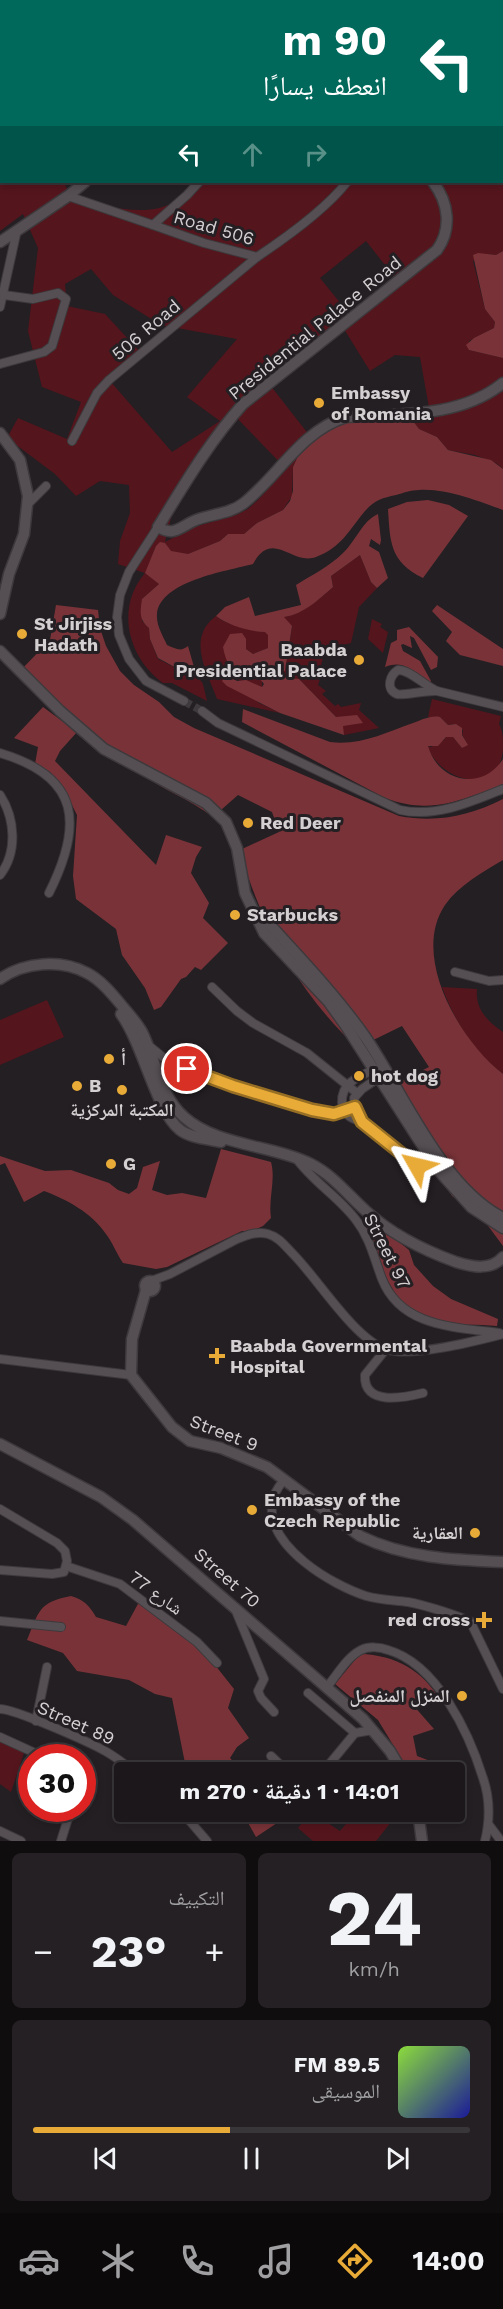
<!DOCTYPE html>
<html lang="ar">
<meta charset="utf-8">
<style>
body{margin:0;font-family:"Work Sans","Noto Naskh Arabic",sans-serif;background:#242023;color:#f1f3f6;direction:rtl;height:100vh;display:flex;flex-direction:column;font-size:22px;white-space:nowrap}
*{box-sizing:border-box;margin:0}
p{font-size:20px;color:#a09fa2}
.icon{flex:none;width:33px;height:33px;fill:none;stroke:currentColor;stroke-width:2;stroke-linecap:round;stroke-linejoin:round}
.map{position:relative;height:1841px;overflow:hidden;direction:ltr}
.drawer{display:flex;flex-direction:column;gap:12px;padding:12px;background:#0f0d0e;flex:1}
.drawer>*{flex:none}
.guide{position:absolute;left:0px;top:0px;width:504px;height:183px;box-shadow:0 3px 9px #0003,0 0 0 2px #393639;direction:rtl;background:#00695c;color:#fff;overflow:hidden}
.speed{position:absolute;left:18px;top:1744px;display:flex;gap:12px;font-size:30px;font-weight:700;text-align:center}
.speed>*{display:grid;place-content:center;width:78px;height:78px;border-radius:50%;background:#1b171a;box-shadow:0 3px 9px #0003,0 0 0 2px #393639;line-height:1}
.speed .limit{border:9px solid #d22;background:#fff;color:#111}
.pin{position:absolute;display:grid;place-items:center;width:51px;height:51px;color:#fff;margin:-26px;border:3px solid #fff;border-radius:50%;box-shadow:0 2px 6px #0007}
.me{position:absolute;width:66px;margin:-33px;rotate:307deg;stroke-linejoin:round;filter:drop-shadow(0 0 4px #0008)}
.turn{display:flex;align-items:center;gap:21px;height:126px;padding:0 18px;font-size:27px}
.turn .icon{width:78px;height:78px;stroke-width:2.5}
.turn b{display:block;font-size:42px;line-height:51px}
.lanes{display:flex;align-items:center;height:57px;padding:0 18px;background:#0003;justify-content:center;gap:30px;direction:ltr}
.lanes .off{opacity:.35}
.big{font-size:45px;font-weight:700;line-height:1.1}
.drawer .card{flex:1;display:flex;flex-direction:column;justify-content:center;gap:9px;min-width:0;padding:0 21px;border-radius:9px;background:#242023}
.drawer .dial{align-items:center;gap:0}
.dial b{font-size:78px;line-height:1}
.song{display:flex;align-items:center;gap:18px}
.cover{width:72px;height:72px;border-radius:9px;background:linear-gradient(135deg,hsl(90 70% 55%),hsl(240 70% 35%))}
.played{height:6px;border-radius:3px;background:linear-gradient(90deg,#e9ab38 45%,#393639 45%)}
.keys{display:flex;justify-content:space-around;direction:ltr}
.heat{display:flex;justify-content:space-between;align-items:center;font-size:33px;direction:ltr}
.drawer .tiles{flex:1;display:grid;gap:12px;grid-template-columns:1fr 1fr}
.card:last-child{grid-column:span 2}
.trip{position:absolute;left:114px;top:1762px;width:351px;height:60px;border-radius:6px;background:#1b171a;box-shadow:0 3px 9px #0003,0 0 0 2px #393639;font-weight:700;line-height:60px;text-align:center;direction:rtl}
.dock{display:flex;height:96px;justify-content:space-around;align-items:center;background:#0b090a;color:#a09fa2}
.dock .icon{width:42px;height:42px}
.dock .selected{color:#e9ab38}
.dock b{font-size:27px;color:#f1f3f6}
.map>svg:first-child{display:block}
.green{fill:#55151d;fill-rule:evenodd}
.forest{fill:#793338}
.lines{fill:none;stroke-linecap:round;stroke-linejoin:round}
.street-tunnel{stroke:#3e3a3d;stroke-width:8;stroke-dasharray:8 4;stroke-linecap:butt}
.street-casing{stroke:#3d393c;stroke-width:10}
.secondary-casing{stroke:#3d393c;stroke-width:13}
.street{stroke:#554f53;stroke-width:8}
.secondary{stroke:#554f53;stroke-width:10}
.route-casing{stroke:#976f24;stroke-width:15}
.route{stroke:#e9ab38;stroke-width:10}
.poi-dot{fill:#e9ab38;stroke:#241f23;stroke-width:2}
.labels{text-anchor:middle;stroke-width:6;stroke-linejoin:round;paint-order:stroke}
.street-label{font-size:18px;fill:#d4d0d2;stroke:#241f23}
.poi-label{font-size:18px;font-weight:bold;fill:#d4d0d2;stroke:#241f23;text-anchor:start}
</style>
<div class="map">
<svg width="503" height="1841" viewBox="0 0 503 1841">
<rect width="100%" height="100%" fill="#241f23"/>
<g class="green">
<path d="M503,36V251L496,255L484,254L473,261L485,309L495,322L494,328L469,341V350L503,358V469L496,463L475,455L448,450L437,437L419,429L413,421L431,419L420,357L395,355L370,371L344,329L322,349L270,385L313,440L298,456L293,467L292,496L283,510L257,523L244,534H228L220,541L188,554L170,552L165,543L156,546L146,573L159,584L142,599V621L149,628L150,639L158,659L191,676L196,674L203,684L207,701L172,683H163C128,658 115,608 145,573L118,564L120,541L130,513L129,485L100,481L76,496L55,474L7,438L18,418L67,439L81,402L42,387L28,331L38,248L23,214L0,231V113L2,182H64L71,198C101,204 148,220 175,201C183,196 189,188 195,182H502ZM366,241L400,284L354,320L320,278ZM91,269L113,295L161,325L237,339L187,397L220,421L172,452L110,381L143,355L105,314L67,306L65,284ZM233,414L286,469L258,500L248,509L236,515L194,527L165,542L174,506Z"/>
<path d="M360,555L371,582L377,588L359,607L351,643L335,647L327,654H324L320,669L323,670L318,685L326,691L322,694L335,706L338,704L341,707L361,703L359,710L379,728L344,735L342,726L336,717L299,679L273,676L272,670H285L292,627L283,617C303,614 318,600 333,587L331,576Z"/>
<path d="M216,616C226,624 233,624 245,627C254,630 254,632 265,631L269,635L268,648L253,654L246,649V639L240,673L262,680V688C251,681 240,682 230,677L259,703L280,713L217,699C207,672 186,638 216,616Z"/>
<path d="M372,619L382,624L380,627L388,632L383,653L368,639Z"/>
<path d="M432,699L501,716L499,724C503,731 503,738 503,746C503,796 442,785 427,746L431,747L444,740L446,737H453L462,748L467,744L462,734L463,731C461,725 454,723 448,725L440,717H428Z"/>
<path d="M442,987L477,989C475,1009 487,1021 503,1032V1074C473,1051 455,1022 442,987Z"/>
<path d="M47,1000L64,1037L0,1065V1020Z"/>
<path d="M0,1740L24,1753L11,1792L0,1784Z"/>
<path d="M311,1812L340,1831L356,1812H399L376,1841H313L298,1828Z"/>
</g>
<g class="forest">
<path d="M503,251V358L469,350L466,345L474,338L494,328L495,322L485,309L473,255L478,253L496,255Z"/>
<path d="M388,418L413,421L419,429L437,437L448,450L491,460L503,469V510C478,501 446,488 419,490C411,490 403,493 396,495C382,498 375,500 365,511C349,530 342,547 316,557C292,566 272,528 253,564C227,571 160,581 157,614C156,625 163,636 167,645C176,649 181,652 188,646L196,674L191,676L158,658L150,639L149,628C139,619 140,613 142,599L159,584L145,573L156,546L160,542L165,543L171,551L188,554L220,541L228,534H244L257,523L283,510L290,501L293,491V467L298,456L321,432L343,423Z"/>
<path d="M428,500L449,505L468,516L423,578C390,562 390,542 388,509L407,502Z"/>
<path d="M378,514L381,540L380,545L371,539L369,546L379,552L388,578L377,588L371,582L360,555L331,576L333,587C318,600 304,614 284,617L292,626L285,671L272,670L273,676L299,679L336,717L357,715L363,723L343,726L344,735L280,713L227,686L222,681L225,677H230L237,681L246,680L262,687L264,684C251,664 231,689 223,647L230,634L242,633L246,639V649L253,654L268,648V635L265,632C250,632 228,625 216,616L225,607L249,597L255,616L301,605L296,585C312,575 330,566 343,553C356,541 362,521 378,514Z"/>
<path d="M56,605L98,610L100,628L106,646L120,671L134,685L159,702L174,717L194,728L399,816C437,823 469,816 503,799V860C483,872 459,885 445,905C410,957 461,1042 503,1074V1246L483,1219L452,1196L387,1088L429,1067L402,1026L357,1048C300,993 261,927 240,850L279,832L272,812L238,795L213,817C190,799 162,790 139,772C98,740 59,705 19,672L50,640Z"/>
<path d="M437,605L503,649V666L460,655L446,641L452,632L432,611Z"/>
<path d="M409,627L438,657L437,667L431,670L414,638L410,636L412,648L403,644L401,645L403,651L420,661L431,681L430,684C411,676 409,658 385,667L391,643L397,640V630Z"/>
<path d="M43,707L77,732L60,751L55,761L156,865L166,835L202,847L196,857L191,873L209,903L203,918L228,943L201,970L195,967L186,977L181,979L161,1007L154,1010L145,988L122,955L116,929L76,899L73,876L77,815L64,789L50,772L35,764L38,747L14,738Z"/>
<path d="M243,709L330,742C359,746 385,733 413,723C422,720 430,715 440,717L448,725L456,724L462,728V735L468,745L462,748L453,737H446L438,746H428C438,782 482,792 503,759V784C494,790 483,793 472,796C441,807 417,810 385,798L242,722Z"/>
<path d="M221,1149L271,1162C276,1180 268,1199 271,1218L263,1226L252,1231H242L167,1267L156,1269L123,1263C116,1253 113,1243 106,1234C92,1213 66,1199 44,1191L24,1202L5,1163L0,1165V1156L45,1171L71,1170L109,1183L118,1190L129,1194L137,1188L143,1167L160,1161L152,1190L167,1195L182,1193L206,1198Z"/>
<path d="M374,1222L409,1250L414,1265L433,1286L451,1299L498,1319L497,1326C478,1324 459,1326 441,1323C388,1311 385,1268 366,1227Z"/>
<path d="M71,1596C84,1600 89,1605 96,1617L126,1626L139,1602L187,1637L207,1655L234,1689L228,1708L249,1738L237,1747L230,1758L244,1773H187L172,1698L155,1694L129,1680L77,1671L63,1653L27,1640C39,1612 38,1602 71,1596Z"/>
<path d="M360,1654C396,1655 424,1671 441,1702L413,1705L434,1729L413,1736L417,1756L433,1762L441,1773H410L378,1720L335,1684Z"/>
<path d="M242,1812H281L286,1817L256,1837Z"/>
</g>
<g class="lines">
<path class="street-tunnel" d="M184,701L202,711"/>
<g class="street-casing">
<g id="street">
<path d="M415,2L416,0"/>
<path d="M502,92L503,91"/>
<path d="M502,165L503,166"/>
<path d="M68,196L153,225L187,195L199,182"/>
<path d="M153,225L204,243L257,257"/>
<path d="M0,307L17,230"/>
<path d="M0,364L44,352L52,346L66,299L58,293L33,299L4,295"/>
<path d="M72,441L97,393L109,380L257,257C287,237 325,210 347,182"/>
<path d="M27,505L46,486"/>
<path d="M158,527L129,572L120,595L117,617L119,635L129,659L146,681L184,701"/>
<path d="M398,670C409,669 425,686 437,691C427,690 402,696 397,694C385,689 390,675 398,670Z"/>
<path d="M437,691L503,707"/>
<path d="M202,711L218,723L400,810C435,818 471,802 503,789"/>
<path d="M0,753C81,777 83,825 49,893"/>
<path d="M0,795C15,818 18,852 0,875"/>
<path d="M455,972L489,981L503,980"/>
<path d="M212,987L237,1011L253,1023L307,1053L357,1093"/>
<path d="M147,1044L170,1063L271,1099L329,1113L355,1107"/>
<path d="M378,1068C367,1073 349,1079 344,1091C341,1098 341,1107 346,1113C350,1119 356,1119 361,1122C380,1133 419,1182 441,1168"/>
<path d="M362,1122L355,1107L354,1098L362,1089L381,1076"/>
<path d="M296,1158C313,1182 339,1197 356,1220C370,1238 374,1258 382,1279C401,1327 454,1327 499,1333"/>
<path d="M151,1281L170,1274L237,1239C247,1235 257,1231 268,1234C279,1237 285,1246 293,1254C318,1279 353,1337 385,1349C411,1358 476,1341 503,1334"/>
<path d="M386,1349L365,1375C363,1406 403,1398 423,1393"/>
<path d="M0,1359L131,1375"/>
<path d="M284,1480C278,1487 273,1494 272,1504C267,1547 332,1585 366,1596C379,1600 394,1600 408,1602C429,1606 449,1613 470,1621L503,1689"/>
<path d="M0,1509L57,1543L65,1551L67,1561L64,1572L52,1574L0,1570"/>
<path d="M66,1566L120,1584L197,1642L217,1663"/>
<path d="M236,1611L264,1679L258,1691L261,1698L274,1712"/>
<path d="M0,1621L61,1627"/>
<path d="M327,1687C337,1675 347,1657 361,1650C369,1646 380,1647 388,1650C437,1664 469,1733 483,1778C490,1798 490,1820 485,1841"/>
<path d="M308,1693L355,1733L373,1730"/>
<path d="M0,1709C15,1709 89,1742 105,1751C116,1757 126,1765 136,1773"/>
<path d="M36,1721L47,1667"/>
<path d="M0,1737L46,1758"/>
<path d="M271,1756L289,1773"/>
<path d="M322,1773L355,1733"/>
<path d="M182,1812L207,1841"/>
<path d="M489,1825L501,1841"/>
<path d="M0,1831L21,1841"/>
<path d="M61,1841L71,1809"/>
</g>
</g>
<g class="secondary-casing">
<g id="secondary">
<path d="M226,0L227,2"/>
<path d="M11,2L12,0"/>
<path d="M152,2V0"/>
<path d="M0,47L2,41"/>
<path d="M433,182C449,203 452,229 437,250L243,404C209,442 184,485 158,527C175,537 179,527 196,520C211,514 230,514 244,503C279,475 301,431 346,417C399,414 460,418 503,383"/>
<path d="M0,242L68,196L85,182"/>
<path d="M0,433L20,460L28,496L24,534L9,574L0,614"/>
<path d="M0,651L60,711L104,749L206,803L226,822L237,848L245,893L264,933L328,1001L346,1026L438,1170L471,1207L503,1228"/>
<path d="M257,916L271,926C304,962 338,998 366,1038C404,1094 441,1186 503,1218"/>
<path d="M0,979C24,962 60,959 87,973C101,980 113,995 123,1007C130,1015 137,1023 142,1032C156,1060 160,1096 184,1117C216,1146 273,1145 311,1164C333,1175 348,1195 366,1211C392,1235 423,1250 456,1262C472,1267 491,1271 503,1257"/>
<path d="M121,1014C143,1044 156,1111 180,1130C190,1138 209,1139 221,1142"/>
<circle cx="150" cy="1286" r="5"/>
<path d="M146,1290L132,1339L131,1375L172,1427L190,1441L221,1448L267,1467L360,1536C405,1558 454,1560 503,1562"/>
<path d="M0,1444L101,1497L133,1520L363,1719L390,1751L403,1773"/>
<path d="M418,1812L422,1841"/>
</g>
</g>
<use href="#street" class="street"/>
<use href="#secondary" class="secondary"/>
</g>
<g class="lines">
<g class="route-casing">
<path id="route" d="M187,1069L233,1086L312,1110L334,1114L355,1107L362,1122L417,1166"/>
</g>
<use href="#route" class="route"/>
</g>
<g class="poi-dot">
<circle cx="319" cy="403" r="6"/>
<circle cx="22" cy="634" r="6"/>
<circle cx="359" cy="660" r="6"/>
<circle cx="248" cy="823" r="6"/>
<circle cx="235" cy="915" r="6"/>
<circle cx="109" cy="1059" r="6"/>
<circle cx="359" cy="1076" r="6"/>
<circle cx="77" cy="1086" r="6"/>
<circle cx="122" cy="1090" r="6"/>
<circle cx="111" cy="1164" r="6"/>
<path d="M214 1347h6v6h6v6h-6v6h-6v-6h-6v-6h6z"/>
<circle cx="252" cy="1510" r="6"/>
<circle cx="475" cy="1533" r="6"/>
<path d="M481 1611h6v6h6v6h-6v6h-6v-6h-6v-6h6z"/>
<circle cx="462" cy="1696" r="6"/>
</g>
<g class="labels">
<g class="street-label">
<text transform="translate(214 228) rotate(16)" y="6">Road 506</text>
<text transform="translate(315 328) rotate(-39)" y="6">Presidential Palace Road</text>
<text transform="translate(146 330) rotate(-40)" y="6">506 Road</text>
<text transform="translate(387 1251) rotate(63)" y="6">Street 97</text>
<text transform="translate(224 1433) rotate(21)" y="6">Street 9</text>
<text transform="translate(227 1578) rotate(41)" y="6">Street 70</text>
<text transform="translate(156 1593) rotate(36)" y="6">شارع 77</text>
<text transform="translate(76 1723) rotate(24)" y="6">Street 89</text>
</g>
<g class="poi-label">
<text x="331" y="399">Embassy<tspan x="331" dy="21">of Romania</tspan></text>
<text x="34" y="630">St Jirjiss<tspan x="34" dy="21">Hadath</tspan></text>
<text x="347" y="656" text-anchor="end">Baabda<tspan x="347" dy="21">Presidential Palace</tspan></text>
<text x="260" y="829">Red Deer</text>
<text x="247" y="921">Starbucks</text>
<text x="121" y="1065">أ</text>
<text x="371" y="1082">hot dog</text>
<text x="89" y="1092">B</text>
<text x="122" y="1116" text-anchor="middle">المكتبة المركزية</text>
<text x="123" y="1170">G</text>
<text x="230" y="1352">Baabda Governmental<tspan x="230" dy="21">Hospital</tspan></text>
<text x="264" y="1506">Embassy of the<tspan x="264" dy="21">Czech Republic</tspan></text>
<text x="463" y="1539" text-anchor="end">العقارية</text>
<text x="470" y="1626" text-anchor="end">red cross</text>
<text x="450" y="1702" text-anchor="end">المنزل المنفصل</text>
</g>
</g>
</svg>
<div class="speed"><div class="limit">30</div></div>
<div class="pin" style="left:187px;top:1069px;background:#d93025"><svg class="icon" aria-label="arrive" viewBox="0 0 24 24"><path d="M6 21V4h12l-3 4 3 4H6"/></svg></div>
<svg class="me" style="left:417px;top:1166px" viewBox="-20 -20 40 40"><path d="M0-17L14 15 0 8-14 15z" fill="#e9ab38" stroke="#fff" stroke-width="4"/></svg>
<div class="trip">14:01 · 1 دقيقة · 270 m</div>
<div class="guide">
<div class="turn"><svg class="icon" aria-label="left" viewBox="0 0 24 24"><path d="M17 20v-9H6M10 6l-5 5 5 5"/></svg><div><b>90 m</b>انعطف يسارًا</div></div>
<div class="lanes"><svg class="icon" aria-label="left" viewBox="0 0 24 24"><path d="M17 20v-9H6M10 6l-5 5 5 5"/></svg><svg class="icon off" aria-label="ahead" viewBox="0 0 24 24"><path d="M12 20V5M6 11l6-6 6 6"/></svg><svg class="icon off" aria-label="right" viewBox="0 0 24 24"><path d="M7 20v-9h11M14 6l5 5-5 5"/></svg></div>
</div>
</div>
<section class="drawer">
<div class="tiles">
<div class="card dial"><b>24</b><p>km/h</p></div>
<div class="card"><p>التكييف</p>
<div class="heat"><a>−</a><b class="big">23°</b><a>+</a></div>
</div>
<div class="card">
<div class="song"><i class="cover"></i><div><b>89.5 FM</b><p>الموسيقى</p></div></div>
<div class="played"></div>
<div class="keys"><svg class="icon" aria-label="previous" viewBox="0 0 24 24"><path d="M18 5L8 12l10 7zM5 5v14"/></svg><svg class="icon" aria-label="pause" viewBox="0 0 24 24"><path d="M8 5v14M16 5v14"/></svg><svg class="icon" aria-label="next" viewBox="0 0 24 24"><path d="M6 5l10 7-10 7zM19 5v14"/></svg></div>
</div>
</div>
</section>
<nav class="dock">
<b>14:00</b>
<svg class="icon selected" aria-label="directions" viewBox="0 0 24 24"><path d="M12 3l9 9-9 9-9-9zM9 14v-3h6M13 9l2 2-2 2"/></svg>
<svg class="icon" aria-label="music" viewBox="0 0 24 24"><path d="M9 18V5l10-2v13"/><circle cx="6" cy="18" r="3"/><circle cx="16" cy="16" r="3"/></svg>
<svg class="icon" aria-label="phone" viewBox="0 0 24 24"><path d="M5 4h4l2 5-3 2q2 4 5 5l2-3 5 2v4C11 20 4 13 5 4z"/></svg>
<svg class="icon" aria-label="climate" viewBox="0 0 24 24"><path d="M12 3v18M4 7l16 10M4 17L20 7"/></svg>
<svg class="icon" aria-label="car" viewBox="0 0 24 24"><path d="M5 17H2v-5l4-1 3-4h7l3 4 3 1v5h-3M9 17h6M6 11h13"/><circle cx="7" cy="17" r="2"/><circle cx="17" cy="17" r="2"/></svg>
</nav>
